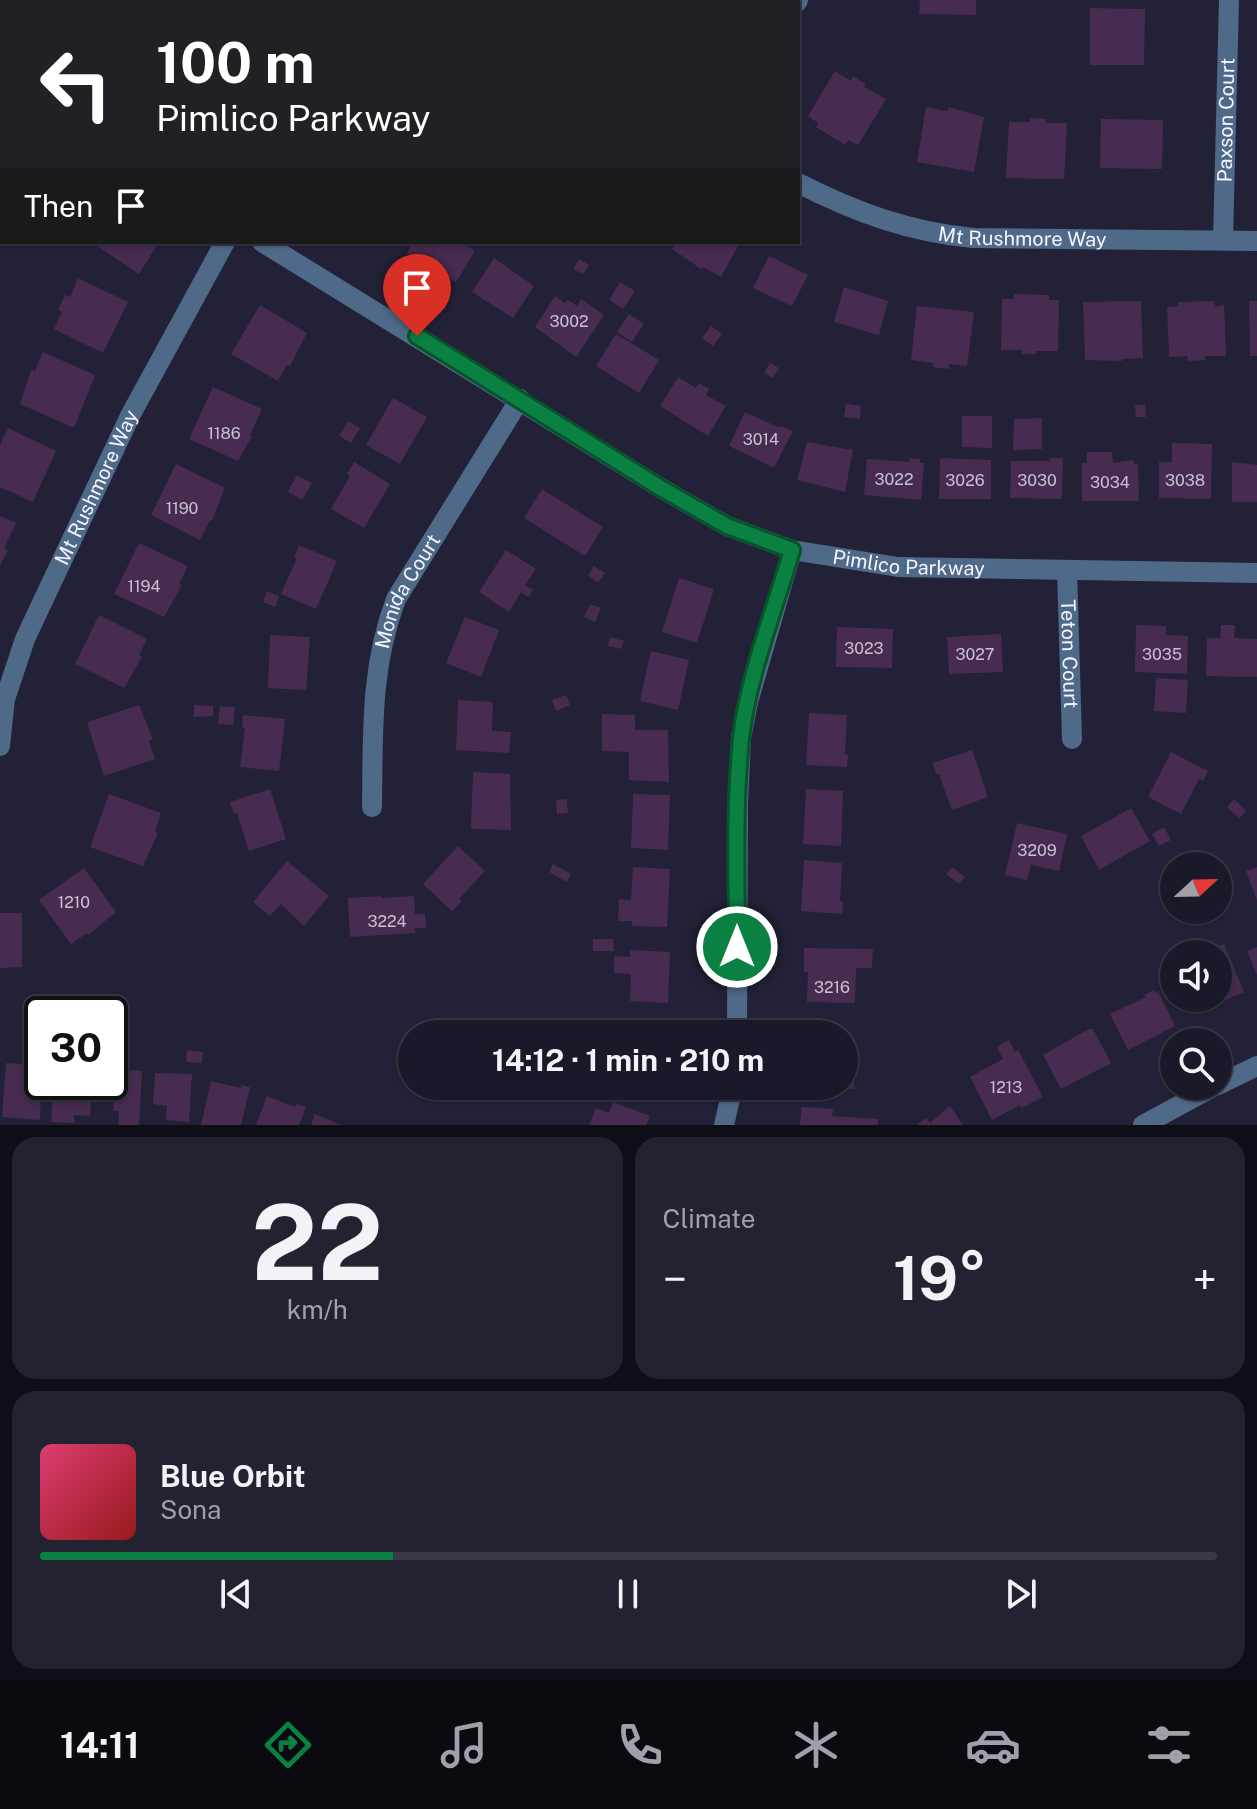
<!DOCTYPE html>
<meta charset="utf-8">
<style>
body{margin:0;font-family:"Public Sans",sans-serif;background:#232231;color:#f1f3f6;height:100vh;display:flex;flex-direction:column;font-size:30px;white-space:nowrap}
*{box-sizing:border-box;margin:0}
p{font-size:26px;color:#9fa0a8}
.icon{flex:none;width:44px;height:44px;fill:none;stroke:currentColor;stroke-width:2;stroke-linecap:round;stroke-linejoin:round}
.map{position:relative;height:1125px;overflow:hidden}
.panel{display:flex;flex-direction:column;gap:12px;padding:12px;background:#0e0e17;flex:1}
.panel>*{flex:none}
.banner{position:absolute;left:0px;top:0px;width:800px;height:244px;box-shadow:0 2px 6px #0004,0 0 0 2px #383846;background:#202124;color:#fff;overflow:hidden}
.needle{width:52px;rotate:68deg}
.tools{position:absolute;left:1160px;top:852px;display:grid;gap:16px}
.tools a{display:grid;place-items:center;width:72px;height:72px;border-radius:50%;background:#1a1929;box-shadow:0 2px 6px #0004,0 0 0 2px #383846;font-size:40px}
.speed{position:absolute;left:24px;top:996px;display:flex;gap:16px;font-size:40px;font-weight:700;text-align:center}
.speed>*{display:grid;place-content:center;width:104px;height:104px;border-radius:50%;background:#1a1929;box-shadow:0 2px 6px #0004,0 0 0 2px #383846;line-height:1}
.speed .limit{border:4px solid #111;border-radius:12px;background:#fff;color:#111}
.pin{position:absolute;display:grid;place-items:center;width:68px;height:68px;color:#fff;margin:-82px -34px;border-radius:50% 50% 50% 0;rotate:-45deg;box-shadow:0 0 8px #0007}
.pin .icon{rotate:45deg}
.me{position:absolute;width:88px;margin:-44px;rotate:0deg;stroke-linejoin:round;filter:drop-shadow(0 0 6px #0008)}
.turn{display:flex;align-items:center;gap:28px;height:168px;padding:0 24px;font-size:36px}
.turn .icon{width:104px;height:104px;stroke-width:2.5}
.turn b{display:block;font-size:56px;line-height:68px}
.then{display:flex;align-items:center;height:76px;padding:0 24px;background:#0003;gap:16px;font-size:30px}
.big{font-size:60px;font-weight:700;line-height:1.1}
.panel .widget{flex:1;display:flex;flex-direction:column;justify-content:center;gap:12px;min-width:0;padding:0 28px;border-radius:24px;background:#232231}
.panel .dial{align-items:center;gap:0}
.dial b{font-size:104px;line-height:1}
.song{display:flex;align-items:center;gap:24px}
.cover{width:96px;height:96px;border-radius:12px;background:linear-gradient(135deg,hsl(340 70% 55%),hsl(0 70% 35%))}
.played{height:8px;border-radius:4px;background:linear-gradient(90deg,#0b8043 30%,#383846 30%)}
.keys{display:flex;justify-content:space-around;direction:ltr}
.heat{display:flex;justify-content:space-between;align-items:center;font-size:44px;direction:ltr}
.panel .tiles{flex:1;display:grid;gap:12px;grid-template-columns:1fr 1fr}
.widget:last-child{grid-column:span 2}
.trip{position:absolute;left:398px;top:1020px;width:460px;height:80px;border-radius:40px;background:#1a1929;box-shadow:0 2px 6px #0004,0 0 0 2px #383846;font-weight:700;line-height:80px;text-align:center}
.menu{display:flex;height:128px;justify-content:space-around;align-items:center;background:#0a0a10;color:#9fa0a8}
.menu .icon{width:56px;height:56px}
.menu .on{color:#0b8043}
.menu b{font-size:36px;color:#f1f3f6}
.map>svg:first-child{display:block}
.building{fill:#482b50}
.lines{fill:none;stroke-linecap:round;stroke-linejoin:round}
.minor{stroke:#4f6a89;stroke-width:20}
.route-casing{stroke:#07532c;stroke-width:20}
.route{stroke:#0b8043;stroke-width:14}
.labels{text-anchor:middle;stroke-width:8;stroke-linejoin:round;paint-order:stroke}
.number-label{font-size:16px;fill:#c9c2d2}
.street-label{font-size:20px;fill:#f4f4fd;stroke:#19182c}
</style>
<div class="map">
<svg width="1257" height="1125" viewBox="0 0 1257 1125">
<rect width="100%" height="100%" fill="#222137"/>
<g class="building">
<path d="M920,0H976V15L919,14Z"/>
<path d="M1090,8L1145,9L1144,65H1090Z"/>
<path d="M835,71L851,81L853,76L866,84L864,87L886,99L858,145L848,140L845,145L816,127L818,123L808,116Z"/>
<path d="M926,107L947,111L949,107L984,117L974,172L917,162Z"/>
<path d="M1030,118L1046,119V123H1067L1064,179L1006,178L1009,122H1030Z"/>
<path d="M1101,119L1163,120L1162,169L1100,168Z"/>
<path d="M100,242H159L139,274L97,246Z"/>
<path d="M413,242H460L475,251L456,282L407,253Z"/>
<path d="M676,242H740L721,277L703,267L701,269L672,249Z"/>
<path d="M769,256L808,275L792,306L753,288Z"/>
<path d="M494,258L534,286L513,318L472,292Z"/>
<path d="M579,259L589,265L583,274L573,269Z"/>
<path d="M78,278L128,302L103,353L54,329L62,312L58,310L65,295L70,297Z"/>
<path d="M620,282L635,291L623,309L609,300Z"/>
<path d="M844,287L888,301L879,335L834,322Z"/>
<path d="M1014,294L1049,295V300H1059L1058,351H1036V354H1021L1022,350H1001L1002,299H1014Z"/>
<path d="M555,296L565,303L568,300L577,306L581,299L604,315L576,357L535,327Z"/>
<path d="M1141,301L1143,358L1122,359V361L1085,360L1083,302Z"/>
<path d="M1214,301L1215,307L1224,305L1226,356H1205V360L1188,361L1187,356L1169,357L1167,307L1178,306V302Z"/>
<path d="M1249,301H1257V356H1250Z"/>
<path d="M260,305L307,333L290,366L287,365L278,381L231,354Z"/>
<path d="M917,306L974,312L967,366L949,364V369L933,367V363L911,360Z"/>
<path d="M629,314L644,324L632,342L617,332Z"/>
<path d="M711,326L722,334L713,346L702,338Z"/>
<path d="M616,334L659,360L639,393L596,366Z"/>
<path d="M43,352L95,375L74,428L20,404L31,370L35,371Z"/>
<path d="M770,363L779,368L773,378L764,373Z"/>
<path d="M678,377L696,388L699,383L709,389L706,395L726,406L708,436L660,406Z"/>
<path d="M213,387L262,409L250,436H252L238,461L189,439Z"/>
<path d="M393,398L427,417L400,464L366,445Z"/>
<path d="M846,404L861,406L860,419L844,417Z"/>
<path d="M1135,405H1145L1146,417H1136Z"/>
<path d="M745,412L780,428L781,426L793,431L774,468L729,446Z"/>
<path d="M962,416H992V448L962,447Z"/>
<path d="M1042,418V449L1013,450L1014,419Z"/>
<path d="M348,421L360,428L351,443L339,436Z"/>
<path d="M8,428L56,451L33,502L0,487V445Z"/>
<path d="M807,442L853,450L845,492L797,480Z"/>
<path d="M1172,443L1212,444L1211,499L1159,498V462H1172Z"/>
<path d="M1087,452H1112L1113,463L1134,460V464L1138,463L1139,501H1082V463H1087Z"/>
<path d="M910,458L920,459V463H924L921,500L864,495L867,459L909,462Z"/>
<path d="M942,458L991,460V499H939L940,460Z"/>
<path d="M1050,458H1062L1063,461L1062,499L1010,498L1011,461H1050Z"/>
<path d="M354,462L390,484L364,528L331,509L350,476L347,474Z"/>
<path d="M1232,462L1257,465V502H1232Z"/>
<path d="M176,464L225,488L212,521L210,520L200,540L151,515Z"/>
<path d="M297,475L312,483L302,500L288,492Z"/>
<path d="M542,489L603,527L585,556L524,518Z"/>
<path d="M0,516L16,523L4,548L8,550L0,566Z"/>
<path d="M139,543L188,566L179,584L182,585L164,617L114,594Z"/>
<path d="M299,545L337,561L316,609L281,594L297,558L294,557Z"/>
<path d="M506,550L536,569L525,585L533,590L528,597L521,592L509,612L479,592Z"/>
<path d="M594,566L605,573L598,583L588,575Z"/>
<path d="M679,578L714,589L697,643L662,632Z"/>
<path d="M267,591L279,596L275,607L263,602Z"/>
<path d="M590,604L601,608L595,622L584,617Z"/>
<path d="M99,615L147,639L139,655L142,657L124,688L75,664Z"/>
<path d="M465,617L499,630L481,677L446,663Z"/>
<path d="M1136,625L1166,626V635L1188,636L1187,674L1135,672Z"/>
<path d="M1221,625H1235L1234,638L1257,639V677L1206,676L1207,638H1220Z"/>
<path d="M837,627L893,629L892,668L836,667Z"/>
<path d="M1001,634L1003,672L949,674L947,637Z"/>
<path d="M270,635L310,637L306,690L268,688Z"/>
<path d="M610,637L624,641L621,649L608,646Z"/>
<path d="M651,651L689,660L678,710L640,701Z"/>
<path d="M1156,678L1188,680L1186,713L1154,711Z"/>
<path d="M566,695L570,705L556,711L552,700Z"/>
<path d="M458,700L493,702L492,731L511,732L509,753L456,750Z"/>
<path d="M139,705L153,739L149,741L155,759L104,776L87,722Z"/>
<path d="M194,705L213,706V716L194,717Z"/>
<path d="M220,706L235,707L233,725L218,724Z"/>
<path d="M809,713L847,715L845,755H848L847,767L806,765Z"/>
<path d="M602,714L635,715V730H668L669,782L629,780V752L602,751Z"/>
<path d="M243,715L285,719L279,771L240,767L245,728L242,727Z"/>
<path d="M972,750L988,797L952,810L939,774L937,775L932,763Z"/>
<path d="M1171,752L1208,771L1203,781L1199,779L1181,814L1148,797Z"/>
<path d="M473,772L510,774L511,830L471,829Z"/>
<path d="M270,789L286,839L249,851L237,813L234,814L230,802Z"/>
<path d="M806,789L843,791L841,846L803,844Z"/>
<path d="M109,794L161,813L155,832L158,833L143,866L90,847Z"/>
<path d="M633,794L670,795L668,850L631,848Z"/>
<path d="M567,799L568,813L557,814L556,800Z"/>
<path d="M1234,799L1246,811L1239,818L1227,807Z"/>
<path d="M1131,808L1150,841L1099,870L1081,836Z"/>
<path d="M1017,823L1067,834L1059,871L1031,865L1027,880L1005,875Z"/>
<path d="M1164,827L1171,840L1159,846L1152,834Z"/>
<path d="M458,846L485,871L459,899L462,901L452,911L423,884Z"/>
<path d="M804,860L842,863L840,901H843L842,914L801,911Z"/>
<path d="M287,861L329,896L304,926L281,904L270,916L253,902Z"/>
<path d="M553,864L571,874L567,882L549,872Z"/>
<path d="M633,867L670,869L667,927L632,926V921H618L619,899L631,900Z"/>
<path d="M952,867L965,877L959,884L946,874Z"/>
<path d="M1257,867V900L1246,871Z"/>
<path d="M84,868L116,912L88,935L87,933L71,944L39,900Z"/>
<path d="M381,896V898L414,896L415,914H425L426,928H415L416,933L350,937L348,898Z"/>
<path d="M0,913H22V967L0,968Z"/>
<path d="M593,939H613L614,951H593Z"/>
<path d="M1224,944L1244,992L1221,1002L1218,997V954H1200Z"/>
<path d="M1257,947V975L1247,951Z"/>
<path d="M804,948L873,949L872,968H856L855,1003L807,1002L808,972H804Z"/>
<path d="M630,950L670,952L668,1003L630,1001L631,974L614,973V956L630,957Z"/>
<path d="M1154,990L1155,993L1158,991L1175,1026L1128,1050L1110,1014L1146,997L1144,995Z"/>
<path d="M1187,998H1216L1192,1008Z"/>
<path d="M627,1024L666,1027L665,1034H626Z"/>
<path d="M1089,1029H1093L1111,1063L1061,1089L1043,1055Z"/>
<path d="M1009,1040L1015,1052L1018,1050L1043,1097L1021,1108L1020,1105L992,1120L970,1077L1003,1059L997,1047Z"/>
<path d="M844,1048L856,1049L854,1089L844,1088Z"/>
<path d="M187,1050L203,1052L202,1063L186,1062Z"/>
<path d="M110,1053L127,1055L126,1070L142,1071L139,1125H118L119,1111H113L114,1101L104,1100L105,1082H110Z"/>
<path d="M36,1061L42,1062L40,1120L2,1117L6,1063L36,1065Z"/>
<path d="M155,1073L192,1074L189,1122L166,1120L167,1106L153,1104Z"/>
<path d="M211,1081L241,1088V1085L250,1087L241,1125H201Z"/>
<path d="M54,1082H92L90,1116L74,1115V1123L51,1122Z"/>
<path d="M267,1096L295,1107L297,1104L306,1107L299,1125H256Z"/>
<path d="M613,1102L650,1116L646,1125H589L596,1108L609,1113Z"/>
<path d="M950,1106L963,1125H917L926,1118L930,1123Z"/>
<path d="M802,1107L833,1109L832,1116L878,1119V1125H800Z"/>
<path d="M315,1114L340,1125H311Z"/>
</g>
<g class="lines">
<g class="minor">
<path d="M797,2L798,0"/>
<path id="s1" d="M798,183C855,212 909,232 973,238L1257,241"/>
<path id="s2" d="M1223,240L1229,0"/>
<path id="s3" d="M262,242L659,487L727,526L792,550L898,567L1257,573"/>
<path id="s4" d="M1067,570L1072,739"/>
<path id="s5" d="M0,746L5,699L25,639L131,414L225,242"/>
<path id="s6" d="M372,807C373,734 370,668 396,599L520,399"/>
<path d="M737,1034L738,803L741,738L748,702L792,550"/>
<path d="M1218,1085L1257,1066"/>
<path d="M724,1125L733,1086"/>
<path d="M1143,1125L1215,1086"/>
</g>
</g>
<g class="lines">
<g class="route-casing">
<path id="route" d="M417,336L659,487L727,526L792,550C775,608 747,680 741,739C734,808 737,879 737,947"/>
</g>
<use href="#route" class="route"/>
</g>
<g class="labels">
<g class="number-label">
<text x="569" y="327">3002</text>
<text x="224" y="439">1186</text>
<text x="761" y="445">3014</text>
<text x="894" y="485">3022</text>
<text x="965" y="486">3026</text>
<text x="1037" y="486">3030</text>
<text x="1185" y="486">3038</text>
<text x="1110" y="488">3034</text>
<text x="182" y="514">1190</text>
<text x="144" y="592">1194</text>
<text x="864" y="654">3023</text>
<text x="975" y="660">3027</text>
<text x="1162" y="660">3035</text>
<text x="1037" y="856">3209</text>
<text x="74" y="908">1210</text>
<text x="387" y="927">3224</text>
<text x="832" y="993">3216</text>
<text x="1006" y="1093">1213</text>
</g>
<g class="street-label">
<text dy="7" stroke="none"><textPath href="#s2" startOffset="120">Paxson Court</textPath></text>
<text dy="7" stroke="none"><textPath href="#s1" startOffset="234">Mt Rushmore Way</textPath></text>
<text dy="7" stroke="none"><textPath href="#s5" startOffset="278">Mt Rushmore Way</textPath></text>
<text dy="7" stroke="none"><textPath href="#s3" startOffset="732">Pimlico Parkway</textPath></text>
<text dy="7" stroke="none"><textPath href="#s6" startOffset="222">Monida Court</textPath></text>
<text dy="7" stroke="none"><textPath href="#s4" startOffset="84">Teton Court</textPath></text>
</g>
</g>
</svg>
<div class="tools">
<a><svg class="needle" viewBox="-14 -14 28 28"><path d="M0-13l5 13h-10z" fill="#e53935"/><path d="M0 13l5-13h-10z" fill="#9fa0a8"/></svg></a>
<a><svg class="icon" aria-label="sound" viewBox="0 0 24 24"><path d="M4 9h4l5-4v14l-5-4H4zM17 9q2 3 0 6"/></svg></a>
<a><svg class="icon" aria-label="search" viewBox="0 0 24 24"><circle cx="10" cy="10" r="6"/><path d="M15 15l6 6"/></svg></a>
</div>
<div class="speed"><div class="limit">30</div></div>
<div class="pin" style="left:417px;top:336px;background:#d93025"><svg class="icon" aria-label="arrive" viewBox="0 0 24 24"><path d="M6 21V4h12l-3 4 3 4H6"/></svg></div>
<svg class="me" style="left:737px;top:947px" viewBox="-20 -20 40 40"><circle r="17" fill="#0b8043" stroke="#fff" stroke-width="3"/><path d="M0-11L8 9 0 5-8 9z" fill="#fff"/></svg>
<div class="trip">14:12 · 1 min · 210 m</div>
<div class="banner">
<div class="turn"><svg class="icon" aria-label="left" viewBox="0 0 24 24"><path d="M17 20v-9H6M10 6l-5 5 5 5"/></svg><div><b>100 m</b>Pimlico Parkway</div></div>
<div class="then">Then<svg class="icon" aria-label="arrive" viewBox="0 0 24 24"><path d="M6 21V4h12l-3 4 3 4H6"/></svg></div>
</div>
</div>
<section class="panel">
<div class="tiles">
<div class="widget dial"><b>22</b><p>km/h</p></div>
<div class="widget"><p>Climate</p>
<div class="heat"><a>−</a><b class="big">19°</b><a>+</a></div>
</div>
<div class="widget">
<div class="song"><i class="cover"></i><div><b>Blue Orbit</b><p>Sona</p></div></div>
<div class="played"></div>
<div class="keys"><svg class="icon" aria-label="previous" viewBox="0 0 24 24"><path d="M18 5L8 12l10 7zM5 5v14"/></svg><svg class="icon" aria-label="pause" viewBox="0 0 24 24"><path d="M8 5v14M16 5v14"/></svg><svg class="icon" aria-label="next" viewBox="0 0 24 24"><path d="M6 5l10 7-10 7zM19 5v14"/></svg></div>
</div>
</div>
</section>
<nav class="menu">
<b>14:11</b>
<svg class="icon on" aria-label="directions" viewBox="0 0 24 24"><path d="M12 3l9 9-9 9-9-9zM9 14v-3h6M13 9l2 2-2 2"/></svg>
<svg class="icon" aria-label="music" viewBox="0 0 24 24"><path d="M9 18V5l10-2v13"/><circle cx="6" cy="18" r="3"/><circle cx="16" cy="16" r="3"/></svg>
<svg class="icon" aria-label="phone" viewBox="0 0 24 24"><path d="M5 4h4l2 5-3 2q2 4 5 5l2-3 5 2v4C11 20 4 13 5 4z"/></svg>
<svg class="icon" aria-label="climate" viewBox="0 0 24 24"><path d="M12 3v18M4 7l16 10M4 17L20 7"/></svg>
<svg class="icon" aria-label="car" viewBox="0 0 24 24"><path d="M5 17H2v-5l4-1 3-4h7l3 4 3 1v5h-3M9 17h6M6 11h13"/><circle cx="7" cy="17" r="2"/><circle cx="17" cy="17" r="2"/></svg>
<svg class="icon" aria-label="filters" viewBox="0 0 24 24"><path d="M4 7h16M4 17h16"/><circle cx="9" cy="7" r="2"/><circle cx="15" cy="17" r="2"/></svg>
</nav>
